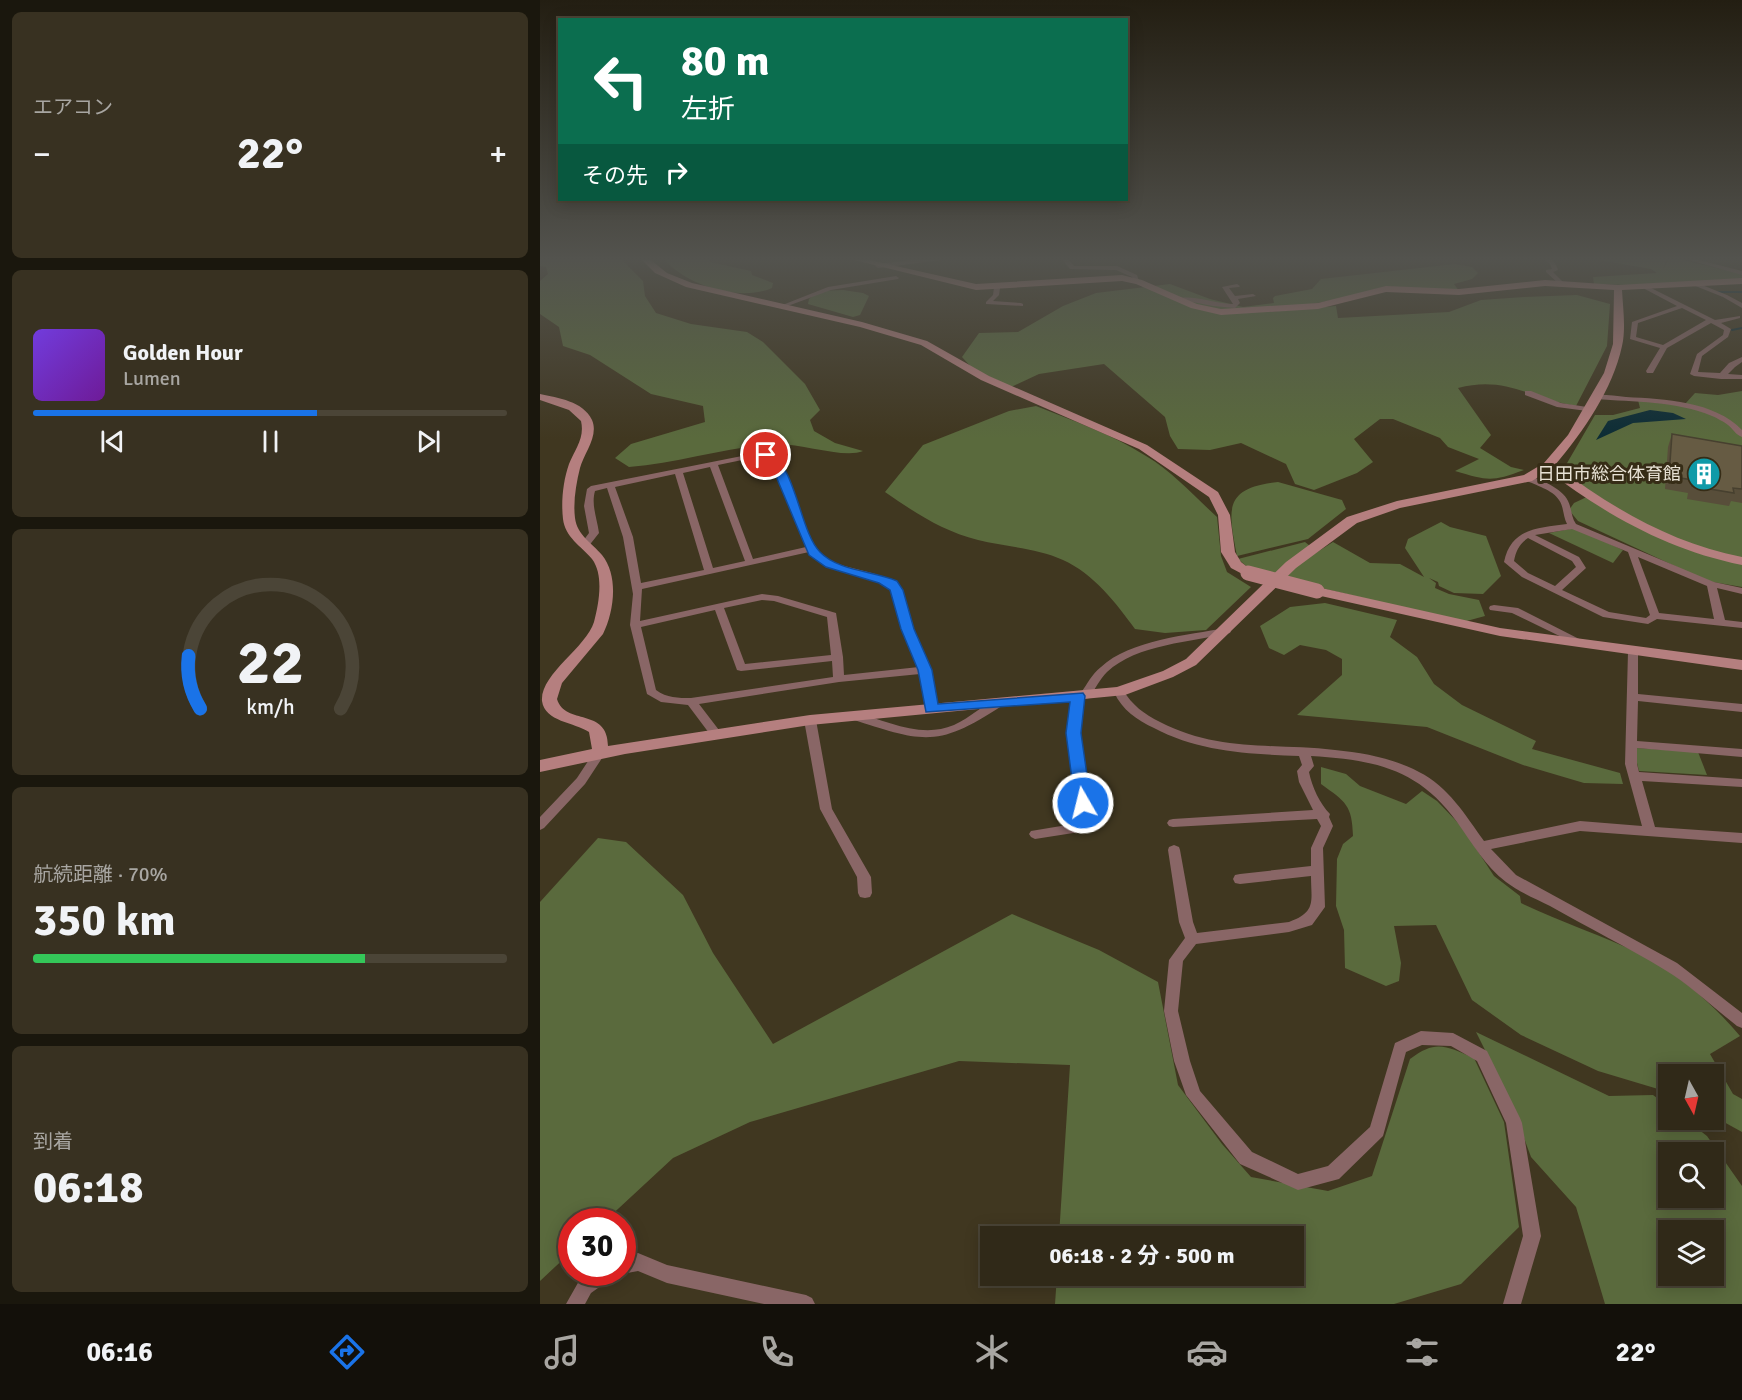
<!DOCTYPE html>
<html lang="ja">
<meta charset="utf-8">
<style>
body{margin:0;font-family:Signika,"Noto Sans JP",sans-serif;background:#383121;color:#f1f3f6;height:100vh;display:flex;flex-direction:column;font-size:22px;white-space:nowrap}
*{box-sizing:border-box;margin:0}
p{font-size:20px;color:#a8a6a2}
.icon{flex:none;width:33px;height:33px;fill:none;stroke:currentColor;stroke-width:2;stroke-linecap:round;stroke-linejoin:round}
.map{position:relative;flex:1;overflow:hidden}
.panel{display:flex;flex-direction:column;gap:12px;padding:12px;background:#1a170d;width:540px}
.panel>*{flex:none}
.hud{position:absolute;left:18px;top:18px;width:570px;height:183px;border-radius:0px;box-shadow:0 3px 15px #0003,0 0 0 2px #4b4537;background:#0b6e4f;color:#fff;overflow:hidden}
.needle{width:39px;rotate:172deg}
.tools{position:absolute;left:1118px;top:1064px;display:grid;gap:12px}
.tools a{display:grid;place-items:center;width:66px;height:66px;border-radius:0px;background:#302918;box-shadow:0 3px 15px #0003,0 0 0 2px #4b4537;font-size:30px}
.speed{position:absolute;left:18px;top:1208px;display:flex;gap:12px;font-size:30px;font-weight:700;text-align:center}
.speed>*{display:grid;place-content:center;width:78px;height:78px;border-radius:50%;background:#302918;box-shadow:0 3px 15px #0003,0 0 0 2px #4b4537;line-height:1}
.speed .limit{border:9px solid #d22;background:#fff;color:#111}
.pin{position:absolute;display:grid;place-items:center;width:51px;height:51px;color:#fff;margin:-26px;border:3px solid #fff;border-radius:50%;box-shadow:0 2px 6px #0007}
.me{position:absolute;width:66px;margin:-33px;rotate:352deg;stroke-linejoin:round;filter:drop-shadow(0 0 4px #0008)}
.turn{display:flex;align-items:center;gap:21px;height:126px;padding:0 24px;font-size:27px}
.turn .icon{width:78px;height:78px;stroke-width:2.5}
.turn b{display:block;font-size:42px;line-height:51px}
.then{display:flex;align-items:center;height:57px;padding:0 24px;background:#0003;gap:12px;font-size:22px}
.big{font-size:45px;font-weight:700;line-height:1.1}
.panel .widget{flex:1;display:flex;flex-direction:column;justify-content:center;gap:9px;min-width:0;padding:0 21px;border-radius:9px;background:#383121}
.panel .dial{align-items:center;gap:0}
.dial svg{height:156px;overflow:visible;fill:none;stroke:#4b4537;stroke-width:7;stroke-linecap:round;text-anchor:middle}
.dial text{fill:#f1f3f6;stroke:none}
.song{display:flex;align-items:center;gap:18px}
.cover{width:72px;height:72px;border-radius:9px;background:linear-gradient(135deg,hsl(260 70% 55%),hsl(280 70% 35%))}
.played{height:6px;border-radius:3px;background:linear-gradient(90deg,#1a73e8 60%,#4b4537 60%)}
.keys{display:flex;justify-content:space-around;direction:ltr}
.heat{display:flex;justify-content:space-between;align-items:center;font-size:33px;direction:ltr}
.charge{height:9px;border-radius:4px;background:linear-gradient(90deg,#34c759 70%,#4b4537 0)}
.trip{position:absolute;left:440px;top:1226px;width:324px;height:60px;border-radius:0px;background:#302918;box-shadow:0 3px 15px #0003,0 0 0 2px #4b4537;font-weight:700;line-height:60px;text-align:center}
.tab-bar{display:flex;height:96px;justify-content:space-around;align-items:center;background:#13100a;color:#a8a6a2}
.tab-bar .icon{width:42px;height:42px}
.tab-bar .selected{color:#1a73e8}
.tab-bar b{font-size:27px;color:#f1f3f6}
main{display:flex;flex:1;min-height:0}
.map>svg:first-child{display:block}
.green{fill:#5a6a3d;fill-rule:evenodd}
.water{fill:#0c2c35}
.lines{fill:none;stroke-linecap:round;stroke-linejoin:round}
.stream{stroke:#0c2c35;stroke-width:2}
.street{fill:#896666;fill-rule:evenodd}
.secondary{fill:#b57f7f;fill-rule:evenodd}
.secondary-bridge{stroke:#b57f7f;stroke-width:15}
.wall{fill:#584e3a}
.building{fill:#665b43;stroke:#47402f;stroke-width:1.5}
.route{fill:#1a73e8;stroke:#114b97;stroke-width:1.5}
.labels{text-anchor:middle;stroke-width:6;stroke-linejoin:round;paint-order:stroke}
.far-poi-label{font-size:18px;fill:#e8e2d5;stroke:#362c16;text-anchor:end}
</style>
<main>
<section class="panel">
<div class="widget"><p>エアコン</p>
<div class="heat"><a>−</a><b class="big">22°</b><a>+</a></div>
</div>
<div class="widget">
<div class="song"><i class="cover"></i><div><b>Golden Hour</b><p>Lumen</p></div></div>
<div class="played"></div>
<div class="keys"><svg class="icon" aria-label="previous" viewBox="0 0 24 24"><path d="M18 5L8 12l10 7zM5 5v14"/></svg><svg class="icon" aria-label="pause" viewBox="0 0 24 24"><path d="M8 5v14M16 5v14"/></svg><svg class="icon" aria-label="next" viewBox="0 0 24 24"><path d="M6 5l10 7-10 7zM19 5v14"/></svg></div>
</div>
<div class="widget dial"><svg viewBox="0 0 100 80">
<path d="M14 69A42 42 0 1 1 86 69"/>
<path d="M14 69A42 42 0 0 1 8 42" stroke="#1a73e8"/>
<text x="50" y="56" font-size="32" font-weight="700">22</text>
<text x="50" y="72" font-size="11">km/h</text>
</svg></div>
<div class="widget"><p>航続距離 · 70%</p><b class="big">350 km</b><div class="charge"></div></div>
<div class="widget"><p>到着</p><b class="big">06:18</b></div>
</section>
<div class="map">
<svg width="1202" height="1304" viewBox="0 0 1202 1304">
<rect width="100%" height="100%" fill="#403720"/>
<g class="green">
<path d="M0,257H79L103,281L105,296L116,313L151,324L207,332L223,342L265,384L280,410L270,420L274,431L295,443L323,451C304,459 261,443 236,444C187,447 138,463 89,467L75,458L91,444L165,422L163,406L111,394L50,355L23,346L19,327L0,314V281L8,274L6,267L0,266Z"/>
<path d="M126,257H168L170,262L211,271L212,275L233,283L232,288C201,302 147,286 125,260Z"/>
<path d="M1041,257H1128L1123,269L1130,257L1202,274V279L1089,285L1054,284L1053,277L1117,273L1111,269Z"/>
<path d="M915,264L932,267L938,273L932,279L914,284L919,291L838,292L727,312L796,306L798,318L909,312L941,300L984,297L1037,295L1070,304L1067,346L1036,406C991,399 966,375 918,388L951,435L940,448L971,467L984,470C951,482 949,481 915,471L939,459L908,447L900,438L853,419H840L814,439L833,462L817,473L774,490L755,484L746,464L701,443L670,450L638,449L630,436L625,417L564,364L499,374L471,387L432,368L422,357L439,333L478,332L523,306L556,293L630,284L670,299L703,307L734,303L733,298L735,296L772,289L781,279Z"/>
<path d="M303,290L323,293L329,296L320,315L313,317L268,304L269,299L278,291Z"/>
<path d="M1202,391V587L1167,581L1038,521L1029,510L1034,503L1051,495L1023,470L1055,415H1073L1100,408L1098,400L1145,404L1155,393L1178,395Z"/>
<path d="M496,406C533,421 572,434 606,456C633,472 654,496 677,517L681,556L687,572L711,587L666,630L625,633L595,629C576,603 554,574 523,560C497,548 466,547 438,540C402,531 374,512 345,492L383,445L469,411Z"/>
<path d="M738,482L802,500L806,509L768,539L697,556C688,509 683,488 738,482Z"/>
<path d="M901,522L910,527L946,536L961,576L943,594L914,593L899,586L898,582L889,578L896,583L895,588L909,594L939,600L945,616L923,622L744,579L757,565L793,542L830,563L860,564L884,577L865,548L868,539Z"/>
<path d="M1035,528L1083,550L1073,563L1009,533Z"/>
<path d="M765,542L770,546L732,576L711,570L698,559Z"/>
<path d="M785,603L857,620L850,637L877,657L894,684L922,705L996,741L992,749L1080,773L1083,784L1044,783L983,765L887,727L757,715L802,675V659L786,650L760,645L744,655L729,648L720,626L750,607Z"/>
<path d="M1097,748L1158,752L1167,775L1099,771L1095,755Z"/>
<path d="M781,767L806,774L820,786L866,804L882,791L897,801L922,827L954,876L980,896L981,903C1020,922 1062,935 1100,954C1138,973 1174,1005 1200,1036L1170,1054L1193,1094L1202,1099V1132L1173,1116V1074H1128V1092L1058,1071L981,1035L932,1000L896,925L854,926L861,963L859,981L846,986L805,968L804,930L796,906L797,859L803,844L813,836C812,805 806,802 781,784Z"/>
<path d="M58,838L86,842L143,895L173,953L233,1044L472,914L559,950L618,982L638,1085L682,1144L711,1177L788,1191L832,1176L870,1059C896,1039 906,1046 934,1058L964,1122L979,1227L921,1284L854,1304H515L517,1275H753V1236H519L530,1065L419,1061L210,1122L133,1158L65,1221H32L31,1252L0,1281V902Z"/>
<path d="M936,1032L1069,1096L1113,1095L1128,1106V1119H1145L1167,1136L1202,1186V1304H1065L1036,1207L991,1157L970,1100ZM1128,1152H1173V1197H1128ZM1128,1230H1173V1275H1128Z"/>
</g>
<path class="water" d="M1110,410L1133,413L1146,419L1093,423L1056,440L1068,421Z"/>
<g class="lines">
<g class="stream">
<path d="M1175,292H1202"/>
<path d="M1192,330L1202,328"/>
</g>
<g class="street">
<path d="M397,257H413L410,259L338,268L335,266L338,264Z"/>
<path d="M520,257H526L534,266H577L597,275L599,281L594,282L592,277L576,270L530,269Z"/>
<path d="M1001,257C1011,257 1015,261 1018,270L1013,272L1023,282V284H1019L1006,272V270L1012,269L1010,264Z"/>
<path d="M1138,257H1147L1202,271V275Z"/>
<path d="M356,276L359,278L358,279L291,290L245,307L240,306L288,287Z"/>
<path d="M1153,283H1157L1187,295L1202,303V308L1183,297L1153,285Z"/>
<path d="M697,284L700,286L699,287L689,288L695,296L713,294L716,296L698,299L700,303L695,308L673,306L637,299C650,294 677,304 693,304L682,287Z"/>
<path d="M1105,285L1175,320L1200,316V318L1181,323L1191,329L1188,337L1162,356L1158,372L1180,373L1189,363L1202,357V362L1195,367L1188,374L1202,375V379H1181L1154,376L1150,374L1157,354L1183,335L1184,330L1171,323L1127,348L1113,373H1107L1106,371L1120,348L1090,339L1092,322L1137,306L1103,288L1102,287ZM1142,308L1166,320L1123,345L1096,337L1098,323Z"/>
<path d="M457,286L460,288L459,295L453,301L481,303L483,304V306L446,304V302L453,295L454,288Z"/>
<path d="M985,391H991L1021,403L1047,407L1051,409L1047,411L1017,407L985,395Z"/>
<path d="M1053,395C1064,394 1076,396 1086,397C1125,399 1174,401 1202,430V437C1196,435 1193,429 1188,425C1184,422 1177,418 1172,416C1136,401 1094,402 1056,399L1052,397Z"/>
<path d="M207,455H235C252,482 262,543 286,558C309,572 340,569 359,587L372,629L390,670L397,709L395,712L391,713L385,709L380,674L299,682L159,704L182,734L176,738L172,737L148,705L121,702L107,694L90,625L93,594L83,537L67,488L55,491C51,505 57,518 59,533L48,547H42L40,545L49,533L44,506L47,489L51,486ZM207,459H229L239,480L266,547L213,559L178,465ZM170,467L205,561L173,568L143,473ZM135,474L164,570L101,583L93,537L75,487ZM269,552C289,578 329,569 351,590L362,629L379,667L304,675L303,657L296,613L238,596L222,594L100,621L102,589ZM222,600L234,601L287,617L291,655L205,664L184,608ZM175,610L197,670L201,671L292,661L293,677L151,698C138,698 127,698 116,690L101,627Z"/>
<path d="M988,475C1001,480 1022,488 1028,501C1032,509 1031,517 1036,524L1174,582L1202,588V594L1177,588L1185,620L1202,622V628L1117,619L1108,624L1063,617L982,577L964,562C971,528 998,528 1027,524C1023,517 1024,507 1019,500C1013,490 995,485 985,480L984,478ZM1032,529L1088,552L1110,615L1106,618L1069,612L1022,590L1046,568L1039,557L995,535ZM988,538L1032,561L1036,567L1015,586L988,573L974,561C976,551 979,544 988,538ZM1098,557L1167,586L1174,619L1119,613Z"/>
<path d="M954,605L978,608L1047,643L1042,646L1038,645L972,613L950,610L949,608L950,606Z"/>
<path d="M686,628L690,629L691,631L690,633C652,642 597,644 567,672C560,679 555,689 549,698L543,699L539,733L552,826L550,829L546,831L495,839L491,837L489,834L491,831L539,823L527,733L534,694L541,693C547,684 552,674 561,667C590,640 648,635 686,628Z"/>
<path d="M1093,649L1098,652V694L1202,704V712L1098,701L1097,741L1202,749V757L1097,748V764L1099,772L1202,779V787L1102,781L1115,827L1202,833V843L1040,831L951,849L976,875L1137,963L1202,1013V1028L1197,1026C1174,1008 1150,985 1125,970C1088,947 1048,928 1010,906C996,899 979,892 966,882C946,867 932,843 917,822C878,768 834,760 771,756L774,766L769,772C772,787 780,804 790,814L789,817L793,826L783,848L785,907L772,925L749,932L656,944L643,961L638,1011L650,1061L660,1091L712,1152L758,1174L788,1166L830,1127L855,1043L881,1031L913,1033L947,1051L980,1118L982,1123L1001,1236L981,1304H963L983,1236L966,1123L937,1061L911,1046L882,1045L866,1052L843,1136L799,1179L758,1190L700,1164L646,1095L634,1061L624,1011L629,960L645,938L639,922L628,850L629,847L634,845L639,847L640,850L653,922L657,933L749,922C777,912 771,901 771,876L700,884L695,883L693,879L695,875L700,874L771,866V848L781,826L777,819L633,827L629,826L627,823L629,820L633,819L773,810L759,782L757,771L762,765L759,756C709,754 659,752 614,728C597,720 582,710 574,692L579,689L583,690C592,705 604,714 620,722C678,752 732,743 795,750C824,753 853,758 879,772C908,786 926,816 944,841L1040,821L1102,826L1085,764L1088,652Z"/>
<path d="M459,699L463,701L465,703L463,705C397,749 383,742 311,719L309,716L315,712C347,721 381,739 414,725C430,718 443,704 459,699Z"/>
<path d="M270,716L276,720L292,809L331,877L332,893L330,897L325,898L320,897L318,893L317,877L280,809L264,720Z"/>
<path d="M60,748L64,749L66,752L45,784L4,828L0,830V817L37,778L56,749Z"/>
<path d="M98,1253L127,1265L266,1295L272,1298L275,1304H224L127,1283L98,1271L82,1274L77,1272H82V1256Z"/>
<path d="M51,1272H75L72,1278L51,1293L45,1304H26L39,1281Z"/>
</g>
<g class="secondary">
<path d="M99,257H107L127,273L152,283L322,322L387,341L449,376L607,445L678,492L690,515L695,552L701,562L715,573L708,577L691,568L681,552L678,515L669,497L599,449L441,380L381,345L320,327L146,287L115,273Z"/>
<path d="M302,257H316L436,284L582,275L602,280L657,304L681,309L778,303L846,286L919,289L1005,280L1078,285L1202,278V284L1082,290C1083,308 1086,329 1082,346C1073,389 1043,432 1015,465C1072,508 1131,543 1202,557V565C1128,550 1068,516 1008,471L992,481L860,508L817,523L756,568L656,665L633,677L585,695L270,725L85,754L0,772V760L52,749L49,732C34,722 5,722 2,701C0,674 46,648 54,622C59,603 64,575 52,559C41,546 25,537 23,519C21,502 23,481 29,464C35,449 45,438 41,421L29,410L0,400V394C18,398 43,401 52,420C59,436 44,453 40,468C36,484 33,502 35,518C37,535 52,543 62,555C79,576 74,612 63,634L22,683L17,699C25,726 68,707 68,746L270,715L577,687L623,671L646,659L746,562L807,517L857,501L984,475L1004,463L1028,435L1064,373L1073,344L1074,290L1005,286L919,295L846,292L778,309L681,315L651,308L596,284L582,281L436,290Z"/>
<path d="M777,587L960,628L1202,660V670L960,636L772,594L770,591Z"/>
</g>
<path class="secondary-bridge" d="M708,573L777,591"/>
</g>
<path class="wall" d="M1132,434L1202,446V503L1191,501L1189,506L1147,499L1148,493L1125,489L1128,447Z"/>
<path class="building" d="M1132,434L1202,446V489L1193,488L1194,493L1152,486V480L1129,476Z"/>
<linearGradient id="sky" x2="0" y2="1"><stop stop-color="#231e12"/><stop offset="0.59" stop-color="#53534e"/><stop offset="1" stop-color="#53534e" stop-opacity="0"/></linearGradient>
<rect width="1202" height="439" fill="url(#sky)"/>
<path class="route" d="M226,452C256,461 259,531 280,552C298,571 334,571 357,581L363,590L374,629L392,670L398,704L543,693L545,696L541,733L551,803L548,807L543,809L535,803L526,733L530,702L386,712L378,670L361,629L350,590L339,583L286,567L269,555L230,462L220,455Z"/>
<defs>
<g id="building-disc" transform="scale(1.725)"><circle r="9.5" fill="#0f9aa8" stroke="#362c16"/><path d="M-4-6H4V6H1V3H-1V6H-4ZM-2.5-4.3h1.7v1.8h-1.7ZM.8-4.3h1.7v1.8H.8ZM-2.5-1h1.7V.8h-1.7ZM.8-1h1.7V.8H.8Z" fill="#fff"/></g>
</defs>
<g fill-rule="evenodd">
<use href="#building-disc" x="1164" y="474"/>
</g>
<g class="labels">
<g class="far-poi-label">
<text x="1141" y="480">日田市総合体育館</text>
</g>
</g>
</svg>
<div class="tools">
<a><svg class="needle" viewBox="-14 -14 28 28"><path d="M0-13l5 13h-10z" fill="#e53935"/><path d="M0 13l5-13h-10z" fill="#a8a6a2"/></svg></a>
<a><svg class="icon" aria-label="search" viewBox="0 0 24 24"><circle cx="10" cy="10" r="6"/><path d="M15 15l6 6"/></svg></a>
<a><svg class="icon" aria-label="layers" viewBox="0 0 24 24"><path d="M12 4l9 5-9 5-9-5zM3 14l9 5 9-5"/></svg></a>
</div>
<div class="speed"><div class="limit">30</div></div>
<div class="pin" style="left:226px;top:455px;background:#d93025"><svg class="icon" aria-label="arrive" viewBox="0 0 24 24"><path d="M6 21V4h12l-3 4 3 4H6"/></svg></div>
<svg class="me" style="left:543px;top:803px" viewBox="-20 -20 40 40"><circle r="17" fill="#1a73e8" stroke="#fff" stroke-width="3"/><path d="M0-11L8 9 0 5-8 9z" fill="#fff"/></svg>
<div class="trip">06:18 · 2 分 · 500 m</div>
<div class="hud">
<div class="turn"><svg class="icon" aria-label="left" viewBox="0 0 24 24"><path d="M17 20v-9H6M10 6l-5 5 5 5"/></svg><div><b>80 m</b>左折</div></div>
<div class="then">その先<svg class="icon" aria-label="right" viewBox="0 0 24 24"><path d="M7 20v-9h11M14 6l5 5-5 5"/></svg></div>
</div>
</div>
</main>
<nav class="tab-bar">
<b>06:16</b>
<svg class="icon selected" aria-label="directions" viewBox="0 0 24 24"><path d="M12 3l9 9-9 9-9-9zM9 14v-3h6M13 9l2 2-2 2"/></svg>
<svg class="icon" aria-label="music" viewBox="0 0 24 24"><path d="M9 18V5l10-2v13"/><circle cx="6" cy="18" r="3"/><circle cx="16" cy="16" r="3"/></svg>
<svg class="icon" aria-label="phone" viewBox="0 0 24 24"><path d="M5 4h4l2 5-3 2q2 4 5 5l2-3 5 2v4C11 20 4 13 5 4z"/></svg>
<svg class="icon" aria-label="climate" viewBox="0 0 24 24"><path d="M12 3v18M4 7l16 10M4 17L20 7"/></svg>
<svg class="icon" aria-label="car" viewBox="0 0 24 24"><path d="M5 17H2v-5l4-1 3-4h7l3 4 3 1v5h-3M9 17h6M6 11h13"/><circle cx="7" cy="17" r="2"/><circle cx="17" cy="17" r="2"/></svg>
<svg class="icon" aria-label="filters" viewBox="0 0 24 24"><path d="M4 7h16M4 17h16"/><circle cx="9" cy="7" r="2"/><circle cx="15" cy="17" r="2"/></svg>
<b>22°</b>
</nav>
